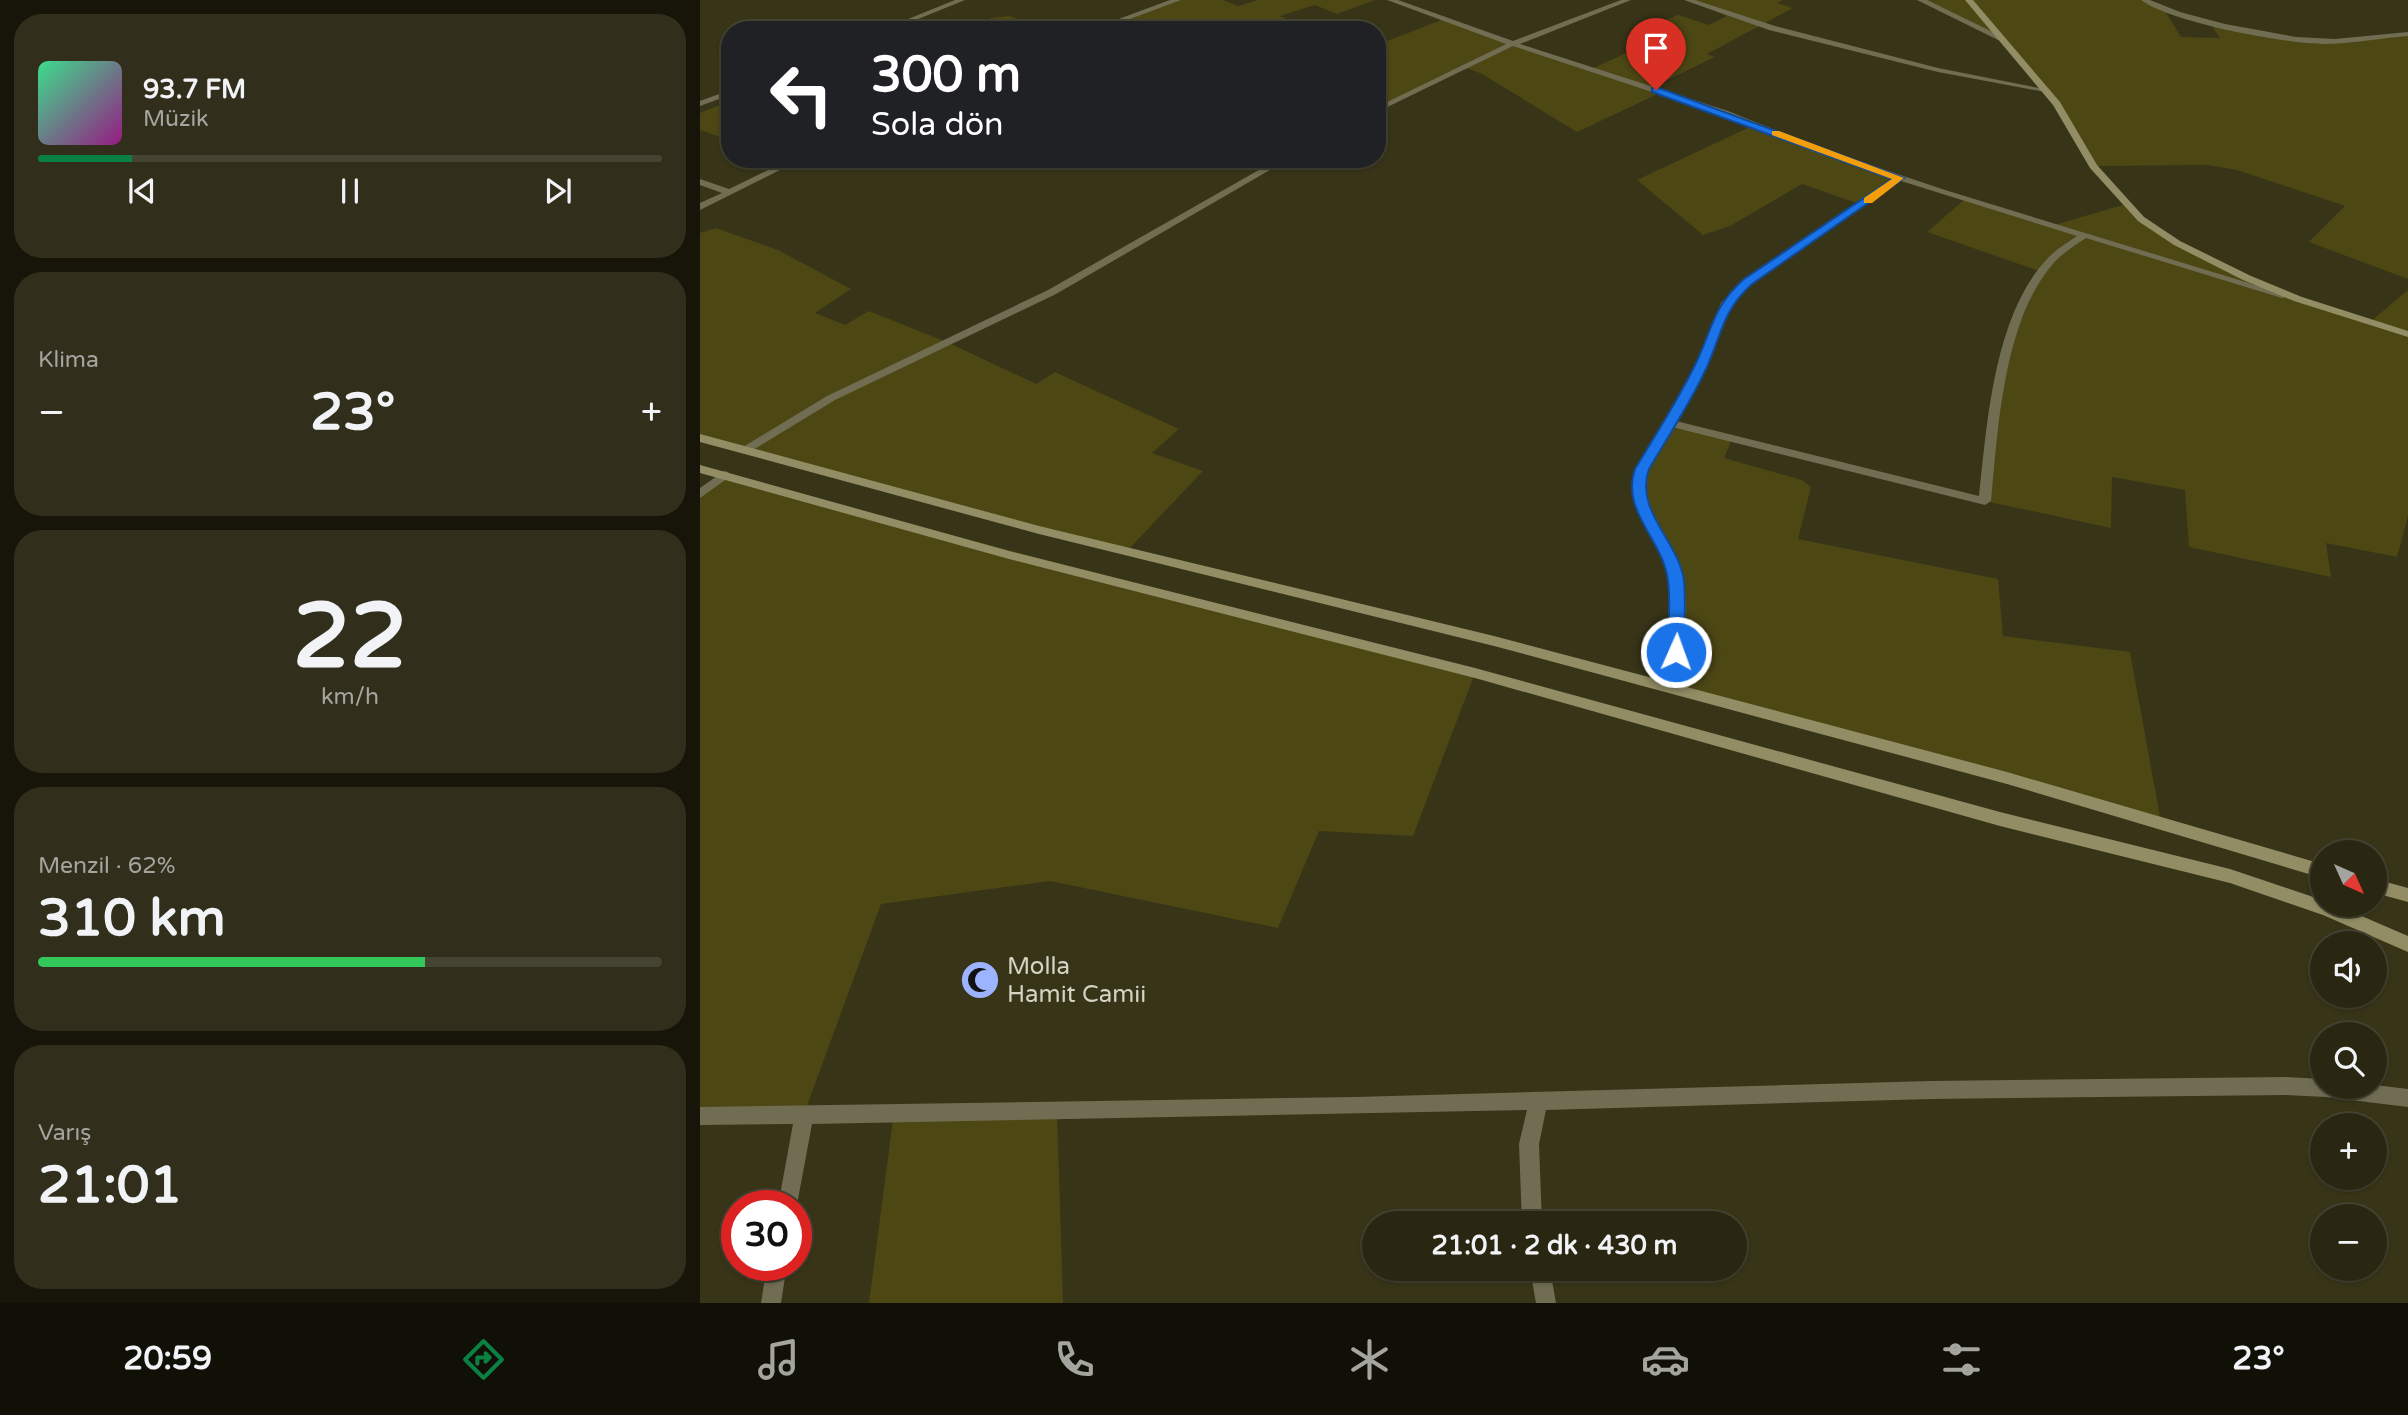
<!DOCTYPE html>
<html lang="tr">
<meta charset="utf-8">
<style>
body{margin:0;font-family:"Varela Round",sans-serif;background:#312f1b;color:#f1f3f6;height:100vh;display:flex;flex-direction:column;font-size:26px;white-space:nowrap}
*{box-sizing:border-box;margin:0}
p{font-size:23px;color:#a5a59f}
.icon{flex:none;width:38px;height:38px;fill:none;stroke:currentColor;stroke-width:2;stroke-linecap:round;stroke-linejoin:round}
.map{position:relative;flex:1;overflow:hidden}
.side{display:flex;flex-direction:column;gap:14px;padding:14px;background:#17150a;width:700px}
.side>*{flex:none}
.top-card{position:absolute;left:21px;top:21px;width:665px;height:147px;border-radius:28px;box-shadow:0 2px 5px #0004,0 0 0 2px #454432;background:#202124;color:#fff;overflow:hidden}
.needle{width:46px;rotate:135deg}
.tools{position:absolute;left:1610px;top:840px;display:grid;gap:14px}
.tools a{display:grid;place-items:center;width:77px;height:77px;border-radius:50%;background:#292712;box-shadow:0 2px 5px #0004,0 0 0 2px #454432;font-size:35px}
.speed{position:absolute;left:21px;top:1190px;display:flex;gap:14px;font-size:35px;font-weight:700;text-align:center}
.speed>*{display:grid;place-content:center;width:91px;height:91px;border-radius:50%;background:#292712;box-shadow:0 2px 5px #0004,0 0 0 2px #454432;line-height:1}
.speed .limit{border:10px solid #d22;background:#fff;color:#111}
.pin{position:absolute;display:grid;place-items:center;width:60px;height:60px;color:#fff;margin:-72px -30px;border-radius:50% 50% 50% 0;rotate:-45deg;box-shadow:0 0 7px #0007}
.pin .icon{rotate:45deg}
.me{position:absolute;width:77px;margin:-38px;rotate:2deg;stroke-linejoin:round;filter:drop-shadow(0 0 5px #0008)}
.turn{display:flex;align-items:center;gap:24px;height:147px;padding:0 35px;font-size:32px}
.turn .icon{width:91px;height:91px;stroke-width:2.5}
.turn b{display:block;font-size:49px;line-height:60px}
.big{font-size:52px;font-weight:700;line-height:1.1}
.side .tile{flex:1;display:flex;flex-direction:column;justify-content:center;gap:10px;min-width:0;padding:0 24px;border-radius:28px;background:#312f1b}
.side .dial{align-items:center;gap:0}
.dial b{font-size:91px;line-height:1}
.song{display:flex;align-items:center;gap:21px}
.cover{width:84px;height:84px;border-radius:10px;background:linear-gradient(135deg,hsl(150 70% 55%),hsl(310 70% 35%))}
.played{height:7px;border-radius:4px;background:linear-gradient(90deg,#0b8043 15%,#454432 15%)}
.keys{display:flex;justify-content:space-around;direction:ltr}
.heat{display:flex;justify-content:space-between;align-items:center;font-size:38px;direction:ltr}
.charge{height:10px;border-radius:5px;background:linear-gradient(90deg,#34c759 62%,#454432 0)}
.trip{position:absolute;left:662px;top:1211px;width:385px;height:70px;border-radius:35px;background:#292712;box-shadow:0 2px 5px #0004,0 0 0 2px #454432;font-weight:700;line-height:70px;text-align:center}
.menu{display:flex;height:112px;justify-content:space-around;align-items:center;background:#101007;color:#a5a59f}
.menu .icon{width:49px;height:49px}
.menu .selected{color:#0b8043}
.menu b{font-size:32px;color:#f1f3f6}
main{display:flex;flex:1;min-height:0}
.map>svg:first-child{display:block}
.green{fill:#4d4714}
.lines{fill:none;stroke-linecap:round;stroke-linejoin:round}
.street{fill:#706d53;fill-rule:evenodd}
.secondary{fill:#928d64;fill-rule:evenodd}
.route{fill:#1a73e8;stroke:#114b97;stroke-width:2}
.slow{fill:#f59e0b}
.labels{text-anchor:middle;stroke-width:7;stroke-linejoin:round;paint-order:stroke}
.near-poi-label{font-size:24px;fill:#d5d4c4;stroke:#373418;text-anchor:start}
</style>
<main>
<section class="side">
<div class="tile">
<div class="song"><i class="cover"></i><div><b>93.7 FM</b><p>Müzik</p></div></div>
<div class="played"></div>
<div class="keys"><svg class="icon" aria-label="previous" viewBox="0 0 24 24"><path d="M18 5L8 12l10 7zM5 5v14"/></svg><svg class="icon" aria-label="pause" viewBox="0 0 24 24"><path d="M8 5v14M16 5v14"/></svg><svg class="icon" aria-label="next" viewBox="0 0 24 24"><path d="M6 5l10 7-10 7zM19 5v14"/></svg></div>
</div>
<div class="tile"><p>Klima</p>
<div class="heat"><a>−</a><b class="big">23°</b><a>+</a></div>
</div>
<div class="tile dial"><b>22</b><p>km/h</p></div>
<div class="tile"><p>Menzil · 62%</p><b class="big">310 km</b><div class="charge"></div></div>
<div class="tile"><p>Varış</p><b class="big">21:01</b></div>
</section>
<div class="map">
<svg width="1708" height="1303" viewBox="0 0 1708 1303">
<rect width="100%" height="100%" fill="#373418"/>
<g class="green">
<path d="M477,0H523L538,6L558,0H675L637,14L615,5L580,16L606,28L602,30H423L410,23Z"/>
<path d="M988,0H1083L1077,3L1093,8L1007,54L1015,57L950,88L962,92L877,132L782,74L764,67L688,105L677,100V45L744,19L889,70L955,40L936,32L978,15L1009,25L1027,16Z"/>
<path d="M1221,0H1445L1465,11L1481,37L1520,38L1509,22L1611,41L1708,34V279L1609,242L1645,206L1537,170L1507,165L1393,166L1368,121L1301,38Z"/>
<path d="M309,16L347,30H269L291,18Z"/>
<path d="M30,101V140L0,130V113Z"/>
<path d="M1054,125L1199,178L1162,205L1102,184L1030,226L1003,235L937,180Z"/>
<path d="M1264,200L1351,226L1426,204C1495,265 1585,291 1670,322L1708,290V516L1697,557L1626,543L1631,577L1489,547L1485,490L1412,477L1411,528L1285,501L1308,351L1342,272L1227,232Z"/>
<path d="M16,228L78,250L151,289L115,313L145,325L169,311L249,343L336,384L355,372L479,429L452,453L503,471L427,551L0,438V233Z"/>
<path d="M970,423L1032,439L1024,458L1102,480L1111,487L1098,539L1298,579L1303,636L1430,652L1461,822L970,688L978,597L948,520L942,469Z"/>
<path d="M24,475L775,673L713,836L619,831L578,928L350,881L181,904L104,1114L0,1116V494Z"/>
<path d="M357,1110L363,1303H169L194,1112Z"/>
</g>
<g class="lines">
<g class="street">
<path d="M255,0H265L191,30H181Z"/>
<path d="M470,0H481L400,30H389Z"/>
<path d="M687,0H698L813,41L921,0H931L820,44L1028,111L1120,148L1245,190L1591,296L1582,298L1386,238C1374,246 1361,254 1352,265C1303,323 1298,428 1291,501L1285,505L972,427C965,441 953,455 948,469C933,509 975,544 983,580C990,615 983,653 977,688L975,692H965L963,688C969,653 977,616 969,580C961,538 926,516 936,469L995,370L1021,303L1045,279L1193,178L1114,152L1022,115L813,46L677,112V107L806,44ZM1201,181L1377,236C1367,243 1355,250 1347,259C1294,315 1287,423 1279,496L976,421L1005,370L1030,306L1053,283Z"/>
<path d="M984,0H995L1075,26L1238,68L1349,90L1345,92L1238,72L1069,30Z"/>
<path d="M1217,0H1227L1305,38L1298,40Z"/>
<path d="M1441,0H1450L1480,12L1525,24L1596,37L1635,39L1708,32V36C1680,38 1651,44 1623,44C1583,43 1472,23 1441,0Z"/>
<path d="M30,90V95L0,106V101Z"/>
<path d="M91,159H102L0,210V203L22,193L0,185V179L29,189Z"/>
<path d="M578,159H589L356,294L135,400L48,453L44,454L38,450L127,396L348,290Z"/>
<path d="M24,471L28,472L30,475L28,478L0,498V488Z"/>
<path d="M1586,1077L1622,1079V1087H1675V1085L1708,1089V1107L1626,1097L1586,1095L1231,1099L846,1110L839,1144L842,1223H822L819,1144L827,1110L112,1124L96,1210V1206H78L93,1124L0,1125V1107L655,1097L1231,1081Z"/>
<path d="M67,1265H87L81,1303H61Z"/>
<path d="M830,1269H850L856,1303H836Z"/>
</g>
<g class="secondary">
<path d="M1265,0H1273L1360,102L1397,165L1444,217L1480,241L1551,276L1602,297L1708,331V337L1594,301L1543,280L1474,245L1438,221L1390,168L1353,105Z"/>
<path d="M0,434L339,526L794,636L1307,772L1622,864V878L1307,784L794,646L339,534L0,442Z"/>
<path d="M0,465L309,551L775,668L1300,812L1530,869L1622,900V905H1636L1708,936V952L1623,915L1530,883L1300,826L775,678L309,559L0,473Z"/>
<path d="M1675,879L1708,888V902L1675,893Z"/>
</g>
</g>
<path class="route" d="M952,88H959L1204,178L1052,284C1022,311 1022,334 1006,369C990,404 968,436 949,469C934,511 979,541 984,581C986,604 984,629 984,652L976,658L968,652C968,629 971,604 968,581C964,541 920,511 935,469C954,437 975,405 992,371C1012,334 1010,309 1044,279L1192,179L952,92Z"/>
<path class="slow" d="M1072,131H1079L1204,178L1172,203H1164V198L1192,179L1072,135Z"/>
<defs>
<g id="mosque-disc" transform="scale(2.0125)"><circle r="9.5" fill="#9cb4fd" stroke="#373418"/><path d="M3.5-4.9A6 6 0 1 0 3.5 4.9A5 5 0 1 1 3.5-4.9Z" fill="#111"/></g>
</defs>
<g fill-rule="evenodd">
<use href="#mosque-disc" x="280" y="980"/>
</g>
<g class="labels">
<g class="near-poi-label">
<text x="307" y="974">Molla<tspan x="307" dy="28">Hamit Camii</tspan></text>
</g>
</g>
</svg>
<div class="tools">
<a><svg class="needle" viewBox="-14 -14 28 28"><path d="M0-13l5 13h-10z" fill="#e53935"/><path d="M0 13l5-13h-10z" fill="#a5a59f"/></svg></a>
<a><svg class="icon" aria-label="sound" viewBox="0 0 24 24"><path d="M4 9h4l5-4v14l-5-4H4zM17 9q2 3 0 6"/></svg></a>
<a><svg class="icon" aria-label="search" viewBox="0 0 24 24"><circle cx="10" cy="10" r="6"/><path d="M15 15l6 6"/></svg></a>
<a>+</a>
<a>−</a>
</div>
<div class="speed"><div class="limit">30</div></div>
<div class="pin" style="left:956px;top:90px;background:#d93025"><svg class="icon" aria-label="arrive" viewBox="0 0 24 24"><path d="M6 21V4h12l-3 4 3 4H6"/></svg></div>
<svg class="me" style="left:976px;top:652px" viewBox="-20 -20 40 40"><circle r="17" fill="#1a73e8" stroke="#fff" stroke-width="3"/><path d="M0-11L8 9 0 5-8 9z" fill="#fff"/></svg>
<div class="trip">21:01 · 2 dk · 430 m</div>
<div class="top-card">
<div class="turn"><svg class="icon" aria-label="left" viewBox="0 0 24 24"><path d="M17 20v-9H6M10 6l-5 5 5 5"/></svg><div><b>300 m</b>Sola dön</div></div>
</div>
</div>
</main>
<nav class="menu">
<b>20:59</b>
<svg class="icon selected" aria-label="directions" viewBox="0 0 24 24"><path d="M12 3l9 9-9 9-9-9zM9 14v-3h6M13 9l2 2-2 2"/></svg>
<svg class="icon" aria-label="music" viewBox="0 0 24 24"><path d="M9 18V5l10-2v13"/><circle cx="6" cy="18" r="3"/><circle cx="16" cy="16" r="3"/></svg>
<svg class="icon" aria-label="phone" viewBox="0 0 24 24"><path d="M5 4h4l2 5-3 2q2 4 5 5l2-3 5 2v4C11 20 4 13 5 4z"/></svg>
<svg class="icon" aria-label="climate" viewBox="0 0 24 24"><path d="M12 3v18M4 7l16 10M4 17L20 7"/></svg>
<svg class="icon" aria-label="car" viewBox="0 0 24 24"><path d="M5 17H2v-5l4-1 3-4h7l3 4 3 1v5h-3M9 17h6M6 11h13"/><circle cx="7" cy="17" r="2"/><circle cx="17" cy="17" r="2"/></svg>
<svg class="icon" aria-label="filters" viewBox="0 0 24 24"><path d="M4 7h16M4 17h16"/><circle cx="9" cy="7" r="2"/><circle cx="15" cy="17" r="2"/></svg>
<b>23°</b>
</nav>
